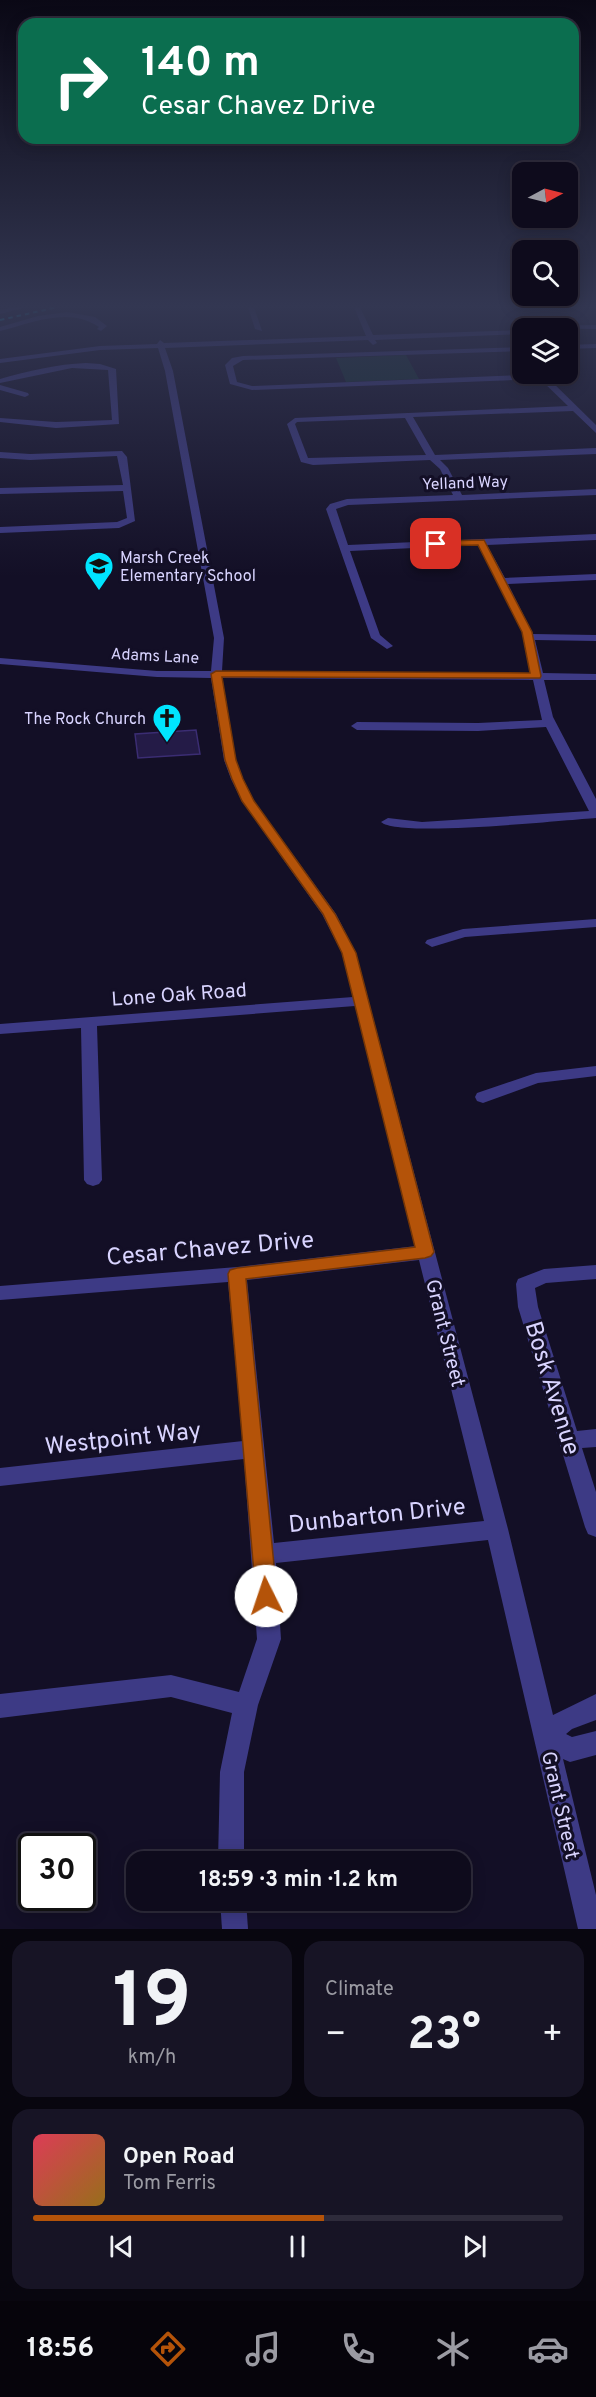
<!DOCTYPE html>
<meta charset="utf-8">
<style>
body{margin:0;font-family:Overpass,sans-serif;background:#171425;color:#f1f3f6;height:100vh;display:flex;flex-direction:column;font-size:22px;white-space:nowrap}
*{box-sizing:border-box;margin:0}
p{font-size:20px;color:#9b9ba3}
.icon{flex:none;width:33px;height:33px;fill:none;stroke:currentColor;stroke-width:2;stroke-linecap:round;stroke-linejoin:round}
.map{position:relative;height:1929px;overflow:hidden}
.side{display:flex;flex-direction:column;gap:12px;padding:12px;background:#08060f;flex:1}
.side>*{flex:none}
.banner{position:absolute;left:18px;top:18px;width:561px;height:126px;border-radius:18px;box-shadow:0 3px 15px #0003,0 0 0 2px #2e2b3b;background:#0b6e4f;color:#fff;overflow:hidden}
.needle{width:39px;rotate:83deg}
.tools{position:absolute;left:512px;top:162px;display:grid;gap:12px}
.tools a{display:grid;place-items:center;width:66px;height:66px;border-radius:12px;background:#0e0b1c;box-shadow:0 3px 15px #0003,0 0 0 2px #2e2b3b;font-size:30px}
.speed{position:absolute;left:18px;top:1833px;display:flex;gap:12px;font-size:30px;font-weight:700;text-align:center}
.speed>*{display:grid;place-content:center;width:78px;height:78px;border-radius:50%;background:#0e0b1c;box-shadow:0 3px 15px #0003,0 0 0 2px #2e2b3b;line-height:1}
.speed .limit{border:3px solid #111;border-radius:9px;background:#fff;color:#111}
.pin{position:absolute;display:grid;place-items:center;width:51px;height:51px;color:#fff;margin:-26px;border-radius:12px;box-shadow:0 3px 9px #0006}
.me{position:absolute;width:66px;margin:-33px;rotate:356deg;stroke-linejoin:round;filter:drop-shadow(0 0 4px #0008)}
.turn{display:flex;align-items:center;gap:21px;height:126px;padding:0 24px;font-size:27px}
.turn .icon{width:78px;height:78px;stroke-width:2.5}
.turn b{display:block;font-size:42px;line-height:51px}
.big{font-size:45px;font-weight:700;line-height:1.1}
.side .card{flex:1;display:flex;flex-direction:column;justify-content:center;gap:9px;min-width:0;padding:0 21px;border-radius:18px;background:#171425}
.side .dial{align-items:center;gap:0}
.dial b{font-size:78px;line-height:1}
.song{display:flex;align-items:center;gap:18px}
.cover{width:72px;height:72px;border-radius:9px;background:linear-gradient(135deg,hsl(350 70% 55%),hsl(40 70% 35%))}
.played{height:6px;border-radius:3px;background:linear-gradient(90deg,#b45309 55%,#2e2b3b 55%)}
.keys{display:flex;justify-content:space-around;direction:ltr}
.heat{display:flex;justify-content:space-between;align-items:center;font-size:33px;direction:ltr}
.side .tiles{flex:1;display:grid;gap:12px;grid-template-columns:1fr 1fr}
.card:last-child{grid-column:span 2}
.trip{position:absolute;left:126px;top:1851px;width:345px;height:60px;border-radius:18px;background:#0e0b1c;box-shadow:0 3px 15px #0003,0 0 0 2px #2e2b3b;font-weight:700;line-height:60px;text-align:center}
.dock{display:flex;height:96px;justify-content:space-around;align-items:center;background:#06040b;color:#9b9ba3}
.dock .icon{width:42px;height:42px}
.dock .on{color:#b45309}
.dock b{font-size:27px;color:#f1f3f6}
.map>svg:first-child{display:block}
.green{fill:#12302f}
.building{fill:#241b47;stroke:#3b2d73;stroke-width:1.5}
.lines{fill:none;stroke-linecap:round;stroke-linejoin:round}
.minor{fill:#3d3a85;fill-rule:evenodd}
.rail{stroke:#00e5ff;stroke-width:2;stroke-dasharray:4.5 4;stroke-linecap:butt}
.route{fill:#b45309;stroke:#753606;stroke-width:1.5}
.labels{text-anchor:middle;stroke-width:6;stroke-linejoin:round;paint-order:stroke}
.far-street-label{font-size:16px;fill:#d9d4ff;stroke:#130f26}
.far-poi-label{font-size:16px;fill:#d9d4ff;stroke:#130f26;text-anchor:start}
.street-label{font-size:20px;fill:#d9d4ff;stroke:#130f26}
.near-street-label{font-size:24px;fill:#d9d4ff;stroke:#130f26}
</style>
<div class="map">
<svg width="596" height="1929" viewBox="0 0 596 1929">
<rect width="100%" height="100%" fill="#130f26"/>
<path class="green" d="M406,355L419,379L346,382L336,358Z"/>
<path class="building" d="M196,730L200,754L138,758L135,734Z"/>
<g class="lines">
<g class="minor">
<path d="M15,307H27L0,314V310Z"/>
<path d="M248,307H254L262,331L255,329Z"/>
<path d="M354,307H360L373,335L522,330V334L375,340L377,343L373,345L368,340L165,348L173,371L224,638L222,671L531,673L522,631L478,545L350,551L380,635L393,646L387,649L371,638L326,509L330,504L347,499L453,495L440,469L430,460L313,465L301,462L287,424L295,418L568,406L540,379L252,390L230,384L225,365L232,358L243,356L522,347V351L243,360L233,366L237,382L252,386L544,374L596,425V433L573,411L413,417L435,455L596,448V454L440,460L448,468L462,495L596,489V495L348,505L336,509L348,545L596,534V540L487,545L505,578L596,574V580L508,584L533,634L596,635V641L535,640L543,673L596,674V680H544L553,717L596,799V818C564,820 398,838 381,822L388,818L422,822L589,811L546,727L478,731L357,730L351,726L357,722L478,723L542,720L533,680L222,678V682L236,760L243,779L254,801L336,914L356,953L508,1529L553,1715L596,1694V1720L572,1729L566,1734L572,1737L596,1731V1755L570,1762L563,1759L596,1895V1929H578L488,1540L276,1563L281,1639L258,1705L244,1772V1862H218L220,1772L232,1713L171,1697L0,1718V1694L171,1675L239,1692L257,1639L244,1459L0,1486V1468L243,1441L228,1282L0,1300V1286L237,1267L416,1246L355,1006L97,1026L102,1180L99,1184L93,1186L87,1184L84,1180L81,1028L0,1034V1024L353,997L342,953L322,914L242,801L231,779L224,760L211,678L157,677L0,664V658L157,671H211L214,638L165,371L158,348L100,350L0,363V359L100,346L157,344L160,340L164,343L366,336ZM405,418L426,455L308,458L295,424L297,422ZM419,1260L484,1521L274,1543L247,1280Z"/>
<path d="M67,312L95,317L107,326L101,331L97,329L99,327C69,306 32,323 0,331V327L38,316Z"/>
<path d="M596,325V329L536,328L540,326Z"/>
<path d="M596,344V348L567,349V345Z"/>
<path d="M86,363L100,364L116,369L119,424L56,428L0,422V418L56,422L112,420L108,370L72,368L0,383V379C28,371 57,364 86,363Z"/>
<path d="M0,385L28,393L29,395L25,397L0,390Z"/>
<path d="M122,451L127,457L135,521L119,528L0,533V527L117,522L127,518L123,491L0,494V488L123,485L117,456L30,460L0,458V452L30,454Z"/>
<path d="M596,919V927L465,937L432,947L425,943L427,940L463,929Z"/>
<path d="M596,1066V1076L538,1083L483,1103L477,1101L475,1097L477,1093L536,1073Z"/>
<path d="M596,1265V1279L546,1283L535,1288L538,1307L577,1431L596,1429V1447L582,1448L596,1492V1537L588,1534L585,1527L518,1307L516,1284L518,1279L544,1269Z"/>
<path d="M220,1900H246L248,1929H222Z"/>
</g>
<path class="rail" d="M0,320L58,307"/>
</g>
<linearGradient id="sky" x2="0" y2="1"><stop stop-color="#0a0815"/><stop offset="0.53" stop-color="#333752"/><stop offset="1" stop-color="#333752" stop-opacity="0"/></linearGradient>
<rect width="596" height="577" fill="url(#sky)"/>
<path class="route" d="M484,540L532,632L541,676L540,678L222,677L236,760L243,779L254,801L335,914L356,953L434,1252L431,1256L425,1258L246,1279L277,1596L274,1603L266,1606L259,1603L256,1596L228,1274L230,1270L237,1268L415,1247L342,953L323,914L242,801L232,779L225,760L211,674L216,671L530,673L522,632L478,545L436,546L431,544L436,541Z"/>
<defs>
<g id="school-pin" transform="scale(1.5)"><path d="M0 17L-7.5 6A9.5 9.5 0 1 1 7.5 6Z" fill="#00e5ff" stroke="#130f26"/><path d="M0-5L7-2L0 1L-7-2ZM-4 1L0 2.5L4 1V4Q0 6-4 4Z" fill="#111"/></g>
<g id="church-pin" transform="scale(1.5)"><path d="M0 17L-7.5 6A9.5 9.5 0 1 1 7.5 6Z" fill="#00e5ff" stroke="#130f26"/><path d="M-1.2-6h2.4v3.5h3.3v2.4h-3.3V6h-2.4V-.1h-3.3v-2.4h3.3Z" fill="#111"/></g>
</defs>
<g fill-rule="evenodd">
<use href="#school-pin" x="99" y="566"/>
<use href="#church-pin" x="167" y="718"/>
</g>
<g class="labels">
<g class="far-street-label">
<text transform="translate(465 482) rotate(-2)" y="6">Yelland Way</text>
<text transform="translate(155 655) rotate(3)" y="6">Adams Lane</text>
</g>
<g class="far-poi-label">
<text x="120" y="563">Marsh Creek<tspan x="120" dy="18">Elementary School</tspan></text>
<text x="146" y="724" text-anchor="end">The Rock Church</text>
</g>
<g class="street-label">
<text transform="translate(179 994) rotate(-4)" y="7">Lone Oak Road</text>
<text transform="translate(446 1333) rotate(76)" y="7">Grant Street</text>
<text transform="translate(561 1805) rotate(77)" y="7">Grant Street</text>
</g>
<g class="near-street-label">
<text transform="translate(210 1248) rotate(-5)" y="8">Cesar Chavez Drive</text>
<text transform="translate(553 1388) rotate(73)" y="8">Bosk Avenue</text>
<text transform="translate(123 1438) rotate(-6)" y="8">Westpoint Way</text>
<text transform="translate(377 1515) rotate(-6)" y="8">Dunbarton Drive</text>
</g>
</g>
</svg>
<div class="tools">
<a><svg class="needle" viewBox="-14 -14 28 28"><path d="M0-13l5 13h-10z" fill="#e53935"/><path d="M0 13l5-13h-10z" fill="#9b9ba3"/></svg></a>
<a><svg class="icon" aria-label="search" viewBox="0 0 24 24"><circle cx="10" cy="10" r="6"/><path d="M15 15l6 6"/></svg></a>
<a><svg class="icon" aria-label="layers" viewBox="0 0 24 24"><path d="M12 4l9 5-9 5-9-5zM3 14l9 5 9-5"/></svg></a>
</div>
<div class="speed"><div class="limit">30</div></div>
<div class="pin" style="left:436px;top:544px;background:#d93025"><svg class="icon" aria-label="arrive" viewBox="0 0 24 24"><path d="M6 21V4h12l-3 4 3 4H6"/></svg></div>
<svg class="me" style="left:266px;top:1596px" viewBox="-20 -20 40 40"><circle r="19" fill="#fff"/><path d="M0-13L10 11 0 6-10 11z" fill="#b45309"/></svg>
<div class="trip">18:59 · 3 min · 1.2 km</div>
<div class="banner">
<div class="turn"><svg class="icon" aria-label="right" viewBox="0 0 24 24"><path d="M7 20v-9h11M14 6l5 5-5 5"/></svg><div><b>140 m</b>Cesar Chavez Drive</div></div>
</div>
</div>
<section class="side">
<div class="tiles">
<div class="card dial"><b>19</b><p>km/h</p></div>
<div class="card"><p>Climate</p>
<div class="heat"><a>−</a><b class="big">23°</b><a>+</a></div>
</div>
<div class="card">
<div class="song"><i class="cover"></i><div><b>Open Road</b><p>Tom Ferris</p></div></div>
<div class="played"></div>
<div class="keys"><svg class="icon" aria-label="previous" viewBox="0 0 24 24"><path d="M18 5L8 12l10 7zM5 5v14"/></svg><svg class="icon" aria-label="pause" viewBox="0 0 24 24"><path d="M8 5v14M16 5v14"/></svg><svg class="icon" aria-label="next" viewBox="0 0 24 24"><path d="M6 5l10 7-10 7zM19 5v14"/></svg></div>
</div>
</div>
</section>
<nav class="dock">
<b>18:56</b>
<svg class="icon on" aria-label="directions" viewBox="0 0 24 24"><path d="M12 3l9 9-9 9-9-9zM9 14v-3h6M13 9l2 2-2 2"/></svg>
<svg class="icon" aria-label="music" viewBox="0 0 24 24"><path d="M9 18V5l10-2v13"/><circle cx="6" cy="18" r="3"/><circle cx="16" cy="16" r="3"/></svg>
<svg class="icon" aria-label="phone" viewBox="0 0 24 24"><path d="M5 4h4l2 5-3 2q2 4 5 5l2-3 5 2v4C11 20 4 13 5 4z"/></svg>
<svg class="icon" aria-label="climate" viewBox="0 0 24 24"><path d="M12 3v18M4 7l16 10M4 17L20 7"/></svg>
<svg class="icon" aria-label="car" viewBox="0 0 24 24"><path d="M5 17H2v-5l4-1 3-4h7l3 4 3 1v5h-3M9 17h6M6 11h13"/><circle cx="7" cy="17" r="2"/><circle cx="17" cy="17" r="2"/></svg>
</nav>
